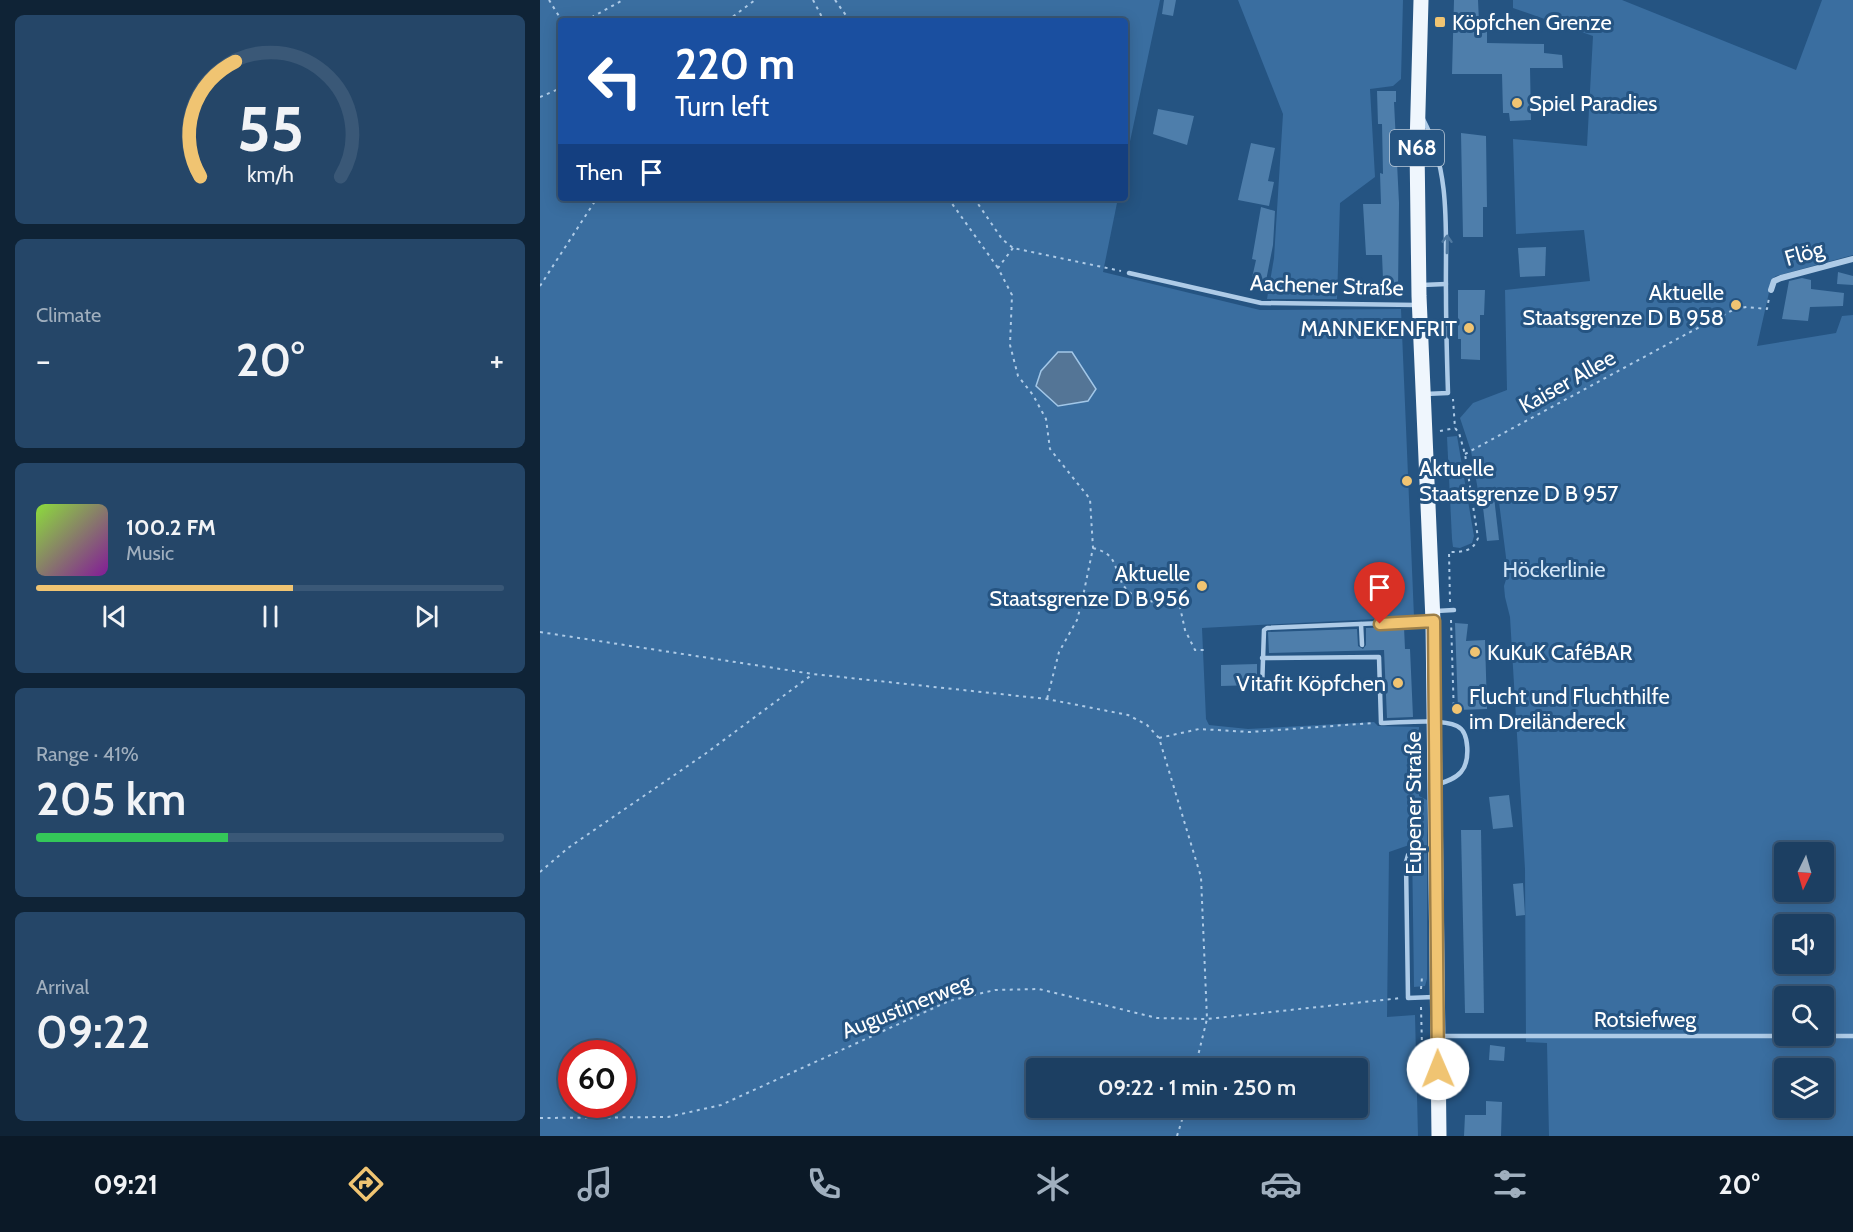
<!DOCTYPE html>
<meta charset="utf-8">
<style>
body{margin:0;font-family:Cabin,sans-serif;background:#254668;color:#f1f3f6;height:100vh;display:flex;flex-direction:column;font-size:22px;white-space:nowrap}
*{box-sizing:border-box;margin:0}
p{font-size:20px;color:#a0afbe}
.icon{flex:none;width:33px;height:33px;fill:none;stroke:currentColor;stroke-width:2;stroke-linecap:round;stroke-linejoin:round}
.map{position:relative;flex:1;overflow:hidden}
.details{display:flex;flex-direction:column;gap:15px;padding:15px;background:#0f2336;width:540px}
.details>*{flex:none}
.guide{position:absolute;left:18px;top:18px;width:570px;height:183px;border-radius:6px;box-shadow:0 3px 15px #0003,0 0 0 2px #3a5877;background:#1a4fa0;color:#fff;overflow:hidden}
.needle{width:39px;rotate:185deg}
.fabs{position:absolute;left:1234px;top:842px;display:grid;gap:12px}
.fabs a{display:grid;place-items:center;width:60px;height:60px;border-radius:6px;background:#1c3f62;box-shadow:0 3px 15px #0003,0 0 0 2px #3a5877;font-size:30px}
.speed{position:absolute;left:18px;top:1040px;display:flex;gap:12px;font-size:30px;font-weight:700;text-align:center}
.speed>*{display:grid;place-content:center;width:78px;height:78px;border-radius:50%;background:#1c3f62;box-shadow:0 3px 15px #0003,0 0 0 2px #3a5877;line-height:1}
.speed .limit{border:9px solid #d22;background:#fff;color:#111}
.pin{position:absolute;display:grid;place-items:center;width:51px;height:51px;color:#fff;margin:-62px -26px;border-radius:50% 50% 50% 0;rotate:-45deg;box-shadow:0 0 6px #0007}
.pin .icon{rotate:45deg}
.me{position:absolute;width:66px;margin:-33px;rotate:359deg;stroke-linejoin:round;filter:drop-shadow(0 0 4px #0008)}
.turn{display:flex;align-items:center;gap:21px;height:126px;padding:0 18px;font-size:27px}
.turn .icon{width:78px;height:78px;stroke-width:2.5}
.turn b{display:block;font-size:42px;line-height:51px}
.then{display:flex;align-items:center;height:57px;padding:0 18px;background:#0003;gap:12px;font-size:22px}
.big{font-size:45px;font-weight:600;line-height:1.1}
.details .card{flex:1;display:flex;flex-direction:column;justify-content:center;gap:9px;min-width:0;padding:0 21px;border-radius:9px;background:#254668}
.details .dial{align-items:center;gap:0}
.dial svg{height:156px;overflow:visible;fill:none;stroke:#3a5877;stroke-width:7;stroke-linecap:round;text-anchor:middle}
.dial text{fill:#f1f3f6;stroke:none}
.song{display:flex;align-items:center;gap:18px}
.cover{width:72px;height:72px;border-radius:9px;background:linear-gradient(135deg,hsl(90 70% 55%),hsl(290 70% 35%))}
.played{height:6px;border-radius:3px;background:linear-gradient(90deg,#f0c472 55%,#3a5877 55%)}
.keys{display:flex;justify-content:space-around;direction:ltr}
.heat{display:flex;justify-content:space-between;align-items:center;font-size:33px;direction:ltr}
.charge{height:9px;border-radius:4px;background:linear-gradient(90deg,#34c759 41%,#3a5877 0)}
.trip{position:absolute;left:486px;top:1058px;width:342px;height:60px;border-radius:6px;background:#1c3f62;box-shadow:0 3px 15px #0003,0 0 0 2px #3a5877;font-weight:600;line-height:60px;text-align:center}
.dock{display:flex;height:96px;justify-content:space-around;align-items:center;background:#0b1927;color:#a0afbe}
.dock .icon{width:42px;height:42px}
.dock .current{color:#f0c472}
.dock b{font-size:27px;color:#f1f3f6}
main{display:flex;flex:1;min-height:0}
.map>svg:first-child{display:block}
.green{fill:#3a6ea0;fill-rule:evenodd}
.water{fill:#547596;stroke:#a2c7e8;stroke-width:1.5}
.building{fill:#4e7eab}
.lines{fill:none;stroke-linecap:round;stroke-linejoin:round}
.path{stroke:#aecbe7;stroke-width:2;stroke-dasharray:3 4.5;stroke-linecap:butt}
.service{stroke:#aecbe7;stroke-width:4.5}
.minor{stroke:#aecbe7;stroke-width:6}
.primary{stroke:#eff6fd;stroke-width:15}
.oneway{stroke:#4e78a0}
.route-casing{stroke:#9c7f4a;stroke-width:15}
.route{stroke:#f0c472;stroke-width:10}
.poi-dot{fill:#f0c472;stroke:#255482;stroke-width:2}
.labels{text-anchor:middle;stroke-width:6;stroke-linejoin:round;paint-order:stroke}
.shield{fill:#255482;stroke:#beccda;stroke-width:1.5}
.shield-label{font-size:21px;font-weight:bold;fill:#fff}
.poi-label{font-size:22px;fill:#fff;stroke:#255482;text-anchor:start}
.street-label{font-size:22px;fill:#fff;stroke:#255482}
.park-label{font-size:22px;fill:#d1e4f6;stroke:#255482}
</style>
<main>
<section class="details">
<div class="card dial"><svg viewBox="0 0 100 80">
<path d="M14 69A42 42 0 1 1 86 69"/>
<path d="M14 69A42 42 0 0 1 32 10" stroke="#f0c472"/>
<text x="50" y="56" font-size="32" font-weight="700">55</text>
<text x="50" y="72" font-size="11">km/h</text>
</svg></div>
<div class="card"><p>Climate</p>
<div class="heat"><a>−</a><b class="big">20°</b><a>+</a></div>
</div>
<div class="card">
<div class="song"><i class="cover"></i><div><b>100.2 FM</b><p>Music</p></div></div>
<div class="played"></div>
<div class="keys"><svg class="icon" aria-label="previous" viewBox="0 0 24 24"><path d="M18 5L8 12l10 7zM5 5v14"/></svg><svg class="icon" aria-label="pause" viewBox="0 0 24 24"><path d="M8 5v14M16 5v14"/></svg><svg class="icon" aria-label="next" viewBox="0 0 24 24"><path d="M6 5l10 7-10 7zM19 5v14"/></svg></div>
</div>
<div class="card"><p>Range · 41%</p><b class="big">205 km</b><div class="charge"></div></div>
<div class="card"><p>Arrival</p><b class="big">09:22</b></div>
</section>
<div class="map">
<svg width="1313" height="1136" viewBox="0 0 1313 1136">
<rect width="100%" height="100%" fill="#255482"/>
<g class="green">
<path d="M0,0H620L585,165V21H21V198H578L563,272L720,310L861,309L874,617L662,628L666,719L669,725L708,729L834,722L838,726L879,727V796L887,800V979L885,986L874,987L872,844L849,852L847,1017L875,1015L878,1136H0ZM32,1053H82V1104H32ZM496,1068H818V1107H496Z"/>
<path d="M698,0H863L861,79L853,86L830,89L835,177L800,203L797,299H727L734,258L743,114Z"/>
<path d="M973,0H1082L1256,70L1282,0H1313V255L1236,276L1232,279L1217,346L1296,333L1302,316L1313,315V1136H1009L1007,1043L986,1042L985,869L970,617L965,597L964,586L968,573L958,494L939,496L931,451L920,418L933,403L967,390L965,290L1050,281L1044,230L976,234L973,139L1047,146L1053,36L973,8ZM1245,852H1284V891H1245ZM1245,924H1284V963H1245ZM1245,996H1284V1035H1245ZM1245,1068H1284V1107H1245Z"/>
<path d="M917,436L934,536L932,543L920,548L913,547L912,539L907,437Z"/>
</g>
<path class="water" d="M518,352H532L556,389L548,401L518,406L496,386L501,371Z"/>
<g class="building">
<path d="M624,0H636L633,16L622,14Z"/>
<path d="M914,0H938L939,22H947V43L1004,44V53L1022,55L1023,68H990L991,120L970,121L969,113H963L962,74H912Z"/>
<path d="M837,91H856V102H854L859,203L858,291H847L846,279H843L842,255H826L823,204H841L840,173L843,174L842,124H838Z"/>
<path d="M618,109L654,116L647,145L613,134Z"/>
<path d="M921,133L946,136L947,207H943V237H923Z"/>
<path d="M711,143L735,148L728,181L734,182L729,206L698,200Z"/>
<path d="M721,207L735,211L733,245L724,291L710,287L716,260L712,259Z"/>
<path d="M1006,247L1005,276L980,277L978,248Z"/>
<path d="M1298,272L1313,276V285L1297,284Z"/>
<path d="M1262,278L1271,280V289L1304,293L1303,306L1270,307L1268,321L1242,319L1249,281Z"/>
<path d="M918,290H945L944,315H940V360L921,359V339H918Z"/>
<path d="M954,497L959,540L947,541L942,499Z"/>
<path d="M915,623L928,624L926,641L945,640L947,709L918,710Z"/>
<path d="M864,627L865,649H870L873,717L847,718L844,650L729,653L728,632L817,629L818,646L823,649L826,645V628Z"/>
<path d="M717,664V685L681,686V665Z"/>
<path d="M969,795L973,827L953,829L949,797Z"/>
<path d="M921,830H941L944,1013H925Z"/>
<path d="M983,883L985,915L976,916L973,884Z"/>
<path d="M950,1045L965,1047L964,1061L949,1060Z"/>
<path d="M946,1101L962,1102L961,1136H924L925,1115H946Z"/>
</g>
<g class="lines">
<g class="path">
<path d="M9,0L22,21"/>
<path d="M273,0L284,21"/>
<path d="M295,0L310,21"/>
<path d="M45,21L83,0"/>
<path d="M187,21L215,0"/>
<path d="M0,97L21,88"/>
<path d="M408,198L458,268"/>
<path d="M434,198L462,239L473,248L581,271"/>
<path d="M473,248L458,268L472,295L470,345L478,376L493,395L506,419L510,449L550,499L553,548L542,601L537,620L519,652L507,699"/>
<path d="M0,286L57,198"/>
<path d="M900,431L915,428"/>
<path d="M925,454L1152,331L1195,309L1207,307L1227,309L1229,298"/>
<path d="M553,548C581,555 572,571 586,589C598,603 623,602 640,607L645,630L655,650H664"/>
<path d="M910,602L909,552C922,552 933,552 938,538L925,454L919,433L915,428L913,399"/>
<path d="M911,620L914,716"/>
<path d="M0,632L273,674L507,699L588,715L607,725L619,738L661,877L667,1019L655,1068"/>
<path d="M619,738L659,729L710,732L833,723"/>
<path d="M0,872L28,848L165,754L273,674"/>
<path d="M881,989L882,977"/>
<path d="M881,1007L883,1085"/>
<path d="M0,1118L128,1117L181,1105L409,1001L455,990L499,989L617,1018L667,1019L861,998"/>
<path d="M637,1136L646,1107"/>
</g>
<g class="service">
<path d="M883,119C912,174 905,235 906,295C906,328 907,360 908,393L885,394"/>
<path d="M589,273L721,303L877,305"/>
<path d="M882,285L906,284"/>
<path d="M896,611L914,610"/>
<path d="M821,624L822,645"/>
<path d="M722,658L839,657L841,723C861,723 899,718 917,726C930,732 930,762 921,772C915,779 905,782 896,785"/>
<path d="M722,689L724,630L727,628L891,621"/>
<path d="M893,849H881L868,855L866,862L868,998L894,997"/>
<path d="M900,1036H1313"/>
</g>
<path class="minor" d="M1231,290L1234,281L1241,278L1313,259"/>
<path class="primary" d="M881,0L877,146L879,296L893,621L899,1136"/>
</g>
<defs><path id="oneway-shaft" d="M-6 0H5M1.5-3L5.5 0L1.5 3" fill="none" stroke-width="1.6" stroke-linecap="round" stroke-linejoin="round" transform="scale(1.5)"/></defs>
<use class="oneway" href="#oneway-shaft" transform="translate(907 244) rotate(-89)"/>
<g class="lines">
<g class="route-casing">
<path id="route" d="M840,624L894,621L898,1069"/>
</g>
<use href="#route" class="route"/>
</g>
<g class="poi-dot">
<rect x="894" y="16" width="12" height="12" rx="3"/>
<circle cx="977" cy="103" r="6"/>
<circle cx="1196" cy="305" r="6"/>
<circle cx="929" cy="328" r="6"/>
<circle cx="867" cy="481" r="6"/>
<circle cx="662" cy="586" r="6"/>
<circle cx="935" cy="652" r="6"/>
<circle cx="858" cy="683" r="6"/>
<circle cx="917" cy="709" r="6"/>
</g>
<g class="labels">
<rect class="shield" x="850" y="130" width="54" height="36" rx="4.5"/>
<g class="shield-label">
<text x="877" y="155">N68</text>
</g>
<g class="poi-label">
<text x="912" y="30">Köpfchen Grenze</text>
<text x="989" y="111">Spiel Paradies</text>
<text x="1184" y="300" text-anchor="end">Aktuelle<tspan x="1184" dy="25">Staatsgrenze D B 958</tspan></text>
<text x="917" y="336" text-anchor="end">MANNEKENFRIT</text>
<text x="879" y="476">Aktuelle<tspan x="879" dy="25">Staatsgrenze D B 957</tspan></text>
<text x="650" y="581" text-anchor="end">Aktuelle<tspan x="650" dy="25">Staatsgrenze D B 956</tspan></text>
<text x="947" y="660">KuKuK CaféBAR</text>
<text x="846" y="691" text-anchor="end">Vitafit Köpfchen</text>
<text x="929" y="704">Flucht und Fluchthilfe<tspan x="929" dy="25">im Dreiländereck</tspan></text>
</g>
<g class="street-label">
<text transform="translate(1264 253) rotate(-16)" y="8">Flög</text>
<text transform="translate(787 285) rotate(2)" y="8">Aachener Straße</text>
<text transform="translate(1027 381) rotate(-29)" y="8">Kaiser Allee</text>
<text transform="translate(873 803) rotate(-90)" y="8">Eupener Straße</text>
<text transform="translate(366 1006) rotate(-22)" y="8">Augustinerweg</text>
<text x="1105" y="1027">Rotsiefweg</text>
</g>
<g class="park-label">
<text x="1014" y="577">Höckerlinie</text>
</g>
</g>
</svg>
<div class="fabs">
<a><svg class="needle" viewBox="-14 -14 28 28"><path d="M0-13l5 13h-10z" fill="#e53935"/><path d="M0 13l5-13h-10z" fill="#a0afbe"/></svg></a>
<a><svg class="icon" aria-label="sound" viewBox="0 0 24 24"><path d="M4 9h4l5-4v14l-5-4H4zM17 9q2 3 0 6"/></svg></a>
<a><svg class="icon" aria-label="search" viewBox="0 0 24 24"><circle cx="10" cy="10" r="6"/><path d="M15 15l6 6"/></svg></a>
<a><svg class="icon" aria-label="layers" viewBox="0 0 24 24"><path d="M12 4l9 5-9 5-9-5zM3 14l9 5 9-5"/></svg></a>
</div>
<div class="speed"><div class="limit">60</div></div>
<div class="pin" style="left:840px;top:624px;background:#d93025"><svg class="icon" aria-label="arrive" viewBox="0 0 24 24"><path d="M6 21V4h12l-3 4 3 4H6"/></svg></div>
<svg class="me" style="left:898px;top:1069px" viewBox="-20 -20 40 40"><circle r="19" fill="#fff"/><path d="M0-13L10 11 0 6-10 11z" fill="#f0c472"/></svg>
<div class="trip">09:22 · 1 min · 250 m</div>
<div class="guide">
<div class="turn"><svg class="icon" aria-label="left" viewBox="0 0 24 24"><path d="M17 20v-9H6M10 6l-5 5 5 5"/></svg><div><b>220 m</b>Turn left</div></div>
<div class="then">Then<svg class="icon" aria-label="arrive" viewBox="0 0 24 24"><path d="M6 21V4h12l-3 4 3 4H6"/></svg></div>
</div>
</div>
</main>
<nav class="dock">
<b>09:21</b>
<svg class="icon current" aria-label="directions" viewBox="0 0 24 24"><path d="M12 3l9 9-9 9-9-9zM9 14v-3h6M13 9l2 2-2 2"/></svg>
<svg class="icon" aria-label="music" viewBox="0 0 24 24"><path d="M9 18V5l10-2v13"/><circle cx="6" cy="18" r="3"/><circle cx="16" cy="16" r="3"/></svg>
<svg class="icon" aria-label="phone" viewBox="0 0 24 24"><path d="M5 4h4l2 5-3 2q2 4 5 5l2-3 5 2v4C11 20 4 13 5 4z"/></svg>
<svg class="icon" aria-label="climate" viewBox="0 0 24 24"><path d="M12 3v18M4 7l16 10M4 17L20 7"/></svg>
<svg class="icon" aria-label="car" viewBox="0 0 24 24"><path d="M5 17H2v-5l4-1 3-4h7l3 4 3 1v5h-3M9 17h6M6 11h13"/><circle cx="7" cy="17" r="2"/><circle cx="17" cy="17" r="2"/></svg>
<svg class="icon" aria-label="filters" viewBox="0 0 24 24"><path d="M4 7h16M4 17h16"/><circle cx="9" cy="7" r="2"/><circle cx="15" cy="17" r="2"/></svg>
<b>20°</b>
</nav>
